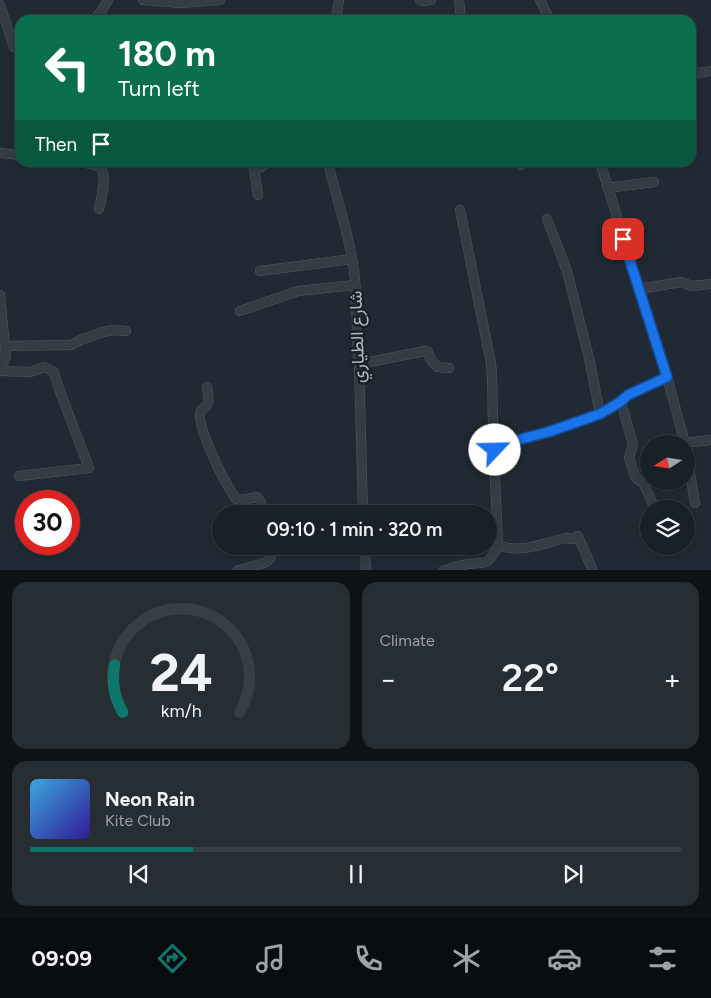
<!DOCTYPE html>
<meta charset="utf-8">
<style>
body{margin:0;font-family:Figtree,Vazirmatn,sans-serif;background:#262d33;color:#f1f3f6;height:100vh;display:flex;flex-direction:column;font-size:19px;white-space:nowrap}
*{box-sizing:border-box;margin:0}
p{font-size:16px;color:#9fa3a7}
.icon{flex:none;width:28px;height:28px;fill:none;stroke:currentColor;stroke-width:2;stroke-linecap:round;stroke-linejoin:round}
.map{position:relative;height:570px;overflow:hidden}
.sheet{display:flex;flex-direction:column;gap:12px;padding:12px;background:#0e1215;flex:1}
.sheet>*{flex:none}
.guide{position:absolute;left:15px;top:15px;width:681px;height:152px;border-radius:15px;box-shadow:0 2px 8px #0003,0 0 0 1px #373e44;background:#0b6e4f;color:#fff;overflow:hidden}
.needle{width:32px;rotate:258deg}
.tools{position:absolute;left:640px;top:435px;display:grid;gap:10px}
.tools a{display:grid;place-items:center;width:55px;height:55px;border-radius:50%;background:#192027;box-shadow:0 2px 8px #0003,0 0 0 1px #373e44;font-size:25px}
.speed{position:absolute;left:15px;top:490px;display:flex;gap:10px;font-size:25px;font-weight:700;text-align:center}
.speed>*{display:grid;place-content:center;width:65px;height:65px;border-radius:50%;background:#192027;box-shadow:0 2px 8px #0003,0 0 0 1px #373e44;line-height:1}
.speed .limit{border:8px solid #d22;background:#fff;color:#111}
.pin{position:absolute;display:grid;place-items:center;width:42px;height:42px;color:#fff;margin:-21px;border-radius:10px;box-shadow:0 2px 8px #0006}
.me{position:absolute;width:55px;margin:-28px;rotate:66deg;stroke-linejoin:round;filter:drop-shadow(0 0 4px #0008)}
.turn{display:flex;align-items:center;gap:18px;height:105px;padding:0 20px;font-size:22px}
.turn .icon{width:65px;height:65px;stroke-width:2.5}
.turn b{display:block;font-size:35px;line-height:42px}
.then{display:flex;align-items:center;height:48px;padding:0 20px;background:#0003;gap:10px;font-size:19px}
.big{font-size:38px;font-weight:600;line-height:1.1}
.sheet .widget{flex:1;display:flex;flex-direction:column;justify-content:center;gap:8px;min-width:0;padding:0 18px;border-radius:15px;background:#262d33}
.sheet .dial{align-items:center;gap:0}
.dial svg{height:130px;overflow:visible;fill:none;stroke:#373e44;stroke-width:7;stroke-linecap:round;text-anchor:middle}
.dial text{fill:#f1f3f6;stroke:none}
.song{display:flex;align-items:center;gap:15px}
.cover{width:60px;height:60px;border-radius:8px;background:linear-gradient(135deg,hsl(200 70% 55%),hsl(250 70% 35%))}
.played{height:5px;border-radius:2px;background:linear-gradient(90deg,#0f766e 25%,#373e44 25%)}
.keys{display:flex;justify-content:space-around;direction:ltr}
.heat{display:flex;justify-content:space-between;align-items:center;font-size:28px;direction:ltr}
.sheet .tiles{flex:1;display:grid;gap:12px;grid-template-columns:1fr 1fr}
.widget:last-child{grid-column:span 2}
.trip{position:absolute;left:212px;top:505px;width:285px;height:50px;border-radius:25px;background:#192027;box-shadow:0 2px 8px #0003,0 0 0 1px #373e44;font-weight:600;line-height:50px;text-align:center}
.dock{display:flex;height:80px;justify-content:space-around;align-items:center;background:#0a0d10;color:#9fa3a7}
.dock .icon{width:35px;height:35px}
.dock .active{color:#0f766e}
.dock b{font-size:22px;color:#f1f3f6}
.map>svg:first-child{display:block}
.lines{fill:none;stroke-linecap:round;stroke-linejoin:round}
.minor-casing{stroke:#525a63;stroke-width:10}
.minor{stroke:#343c45;stroke-width:9}
.route-casing{stroke:#114b97;stroke-width:12}
.route{stroke:#1a73e8;stroke-width:9}
.labels{text-anchor:middle;stroke-width:5;stroke-linejoin:round;paint-order:stroke}
.street-label{font-size:18px;fill:#aeb7c2;stroke:#1a2129}
</style>
<div class="map">
<svg width="711" height="571" viewBox="0 0 711 571">
<rect width="100%" height="100%" fill="#212a34"/>
<g class="lines">
<g class="minor-casing">
<g id="minor">
<path d="M143,0L181,3L220,0"/>
<path d="M420,0L421,1L431,0"/>
<path d="M459,0L461,20"/>
<path d="M540,0L550,20"/>
<path d="M0,5L14,47"/>
<path d="M93,20L101,12L108,0"/>
<path d="M336,20L339,0"/>
<path d="M691,74L711,71"/>
<path d="M0,153L20,155"/>
<path d="M81,162C87,164 96,164 101,168C107,174 101,201 99,209"/>
<path d="M328,162C337,201 351,240 355,279C357,308 356,336 359,364L363,514"/>
<path d="M600,162L667,377L685,443L711,440"/>
<path d="M521,165L523,162"/>
<path d="M607,188L654,182"/>
<path d="M258,195L254,168L262,167L268,162"/>
<path d="M460,210L491,363C494,392 491,421 495,450"/>
<path d="M547,219L567,271L589,358L600,414"/>
<path d="M260,271L352,259"/>
<path d="M639,289L681,282L692,286L711,284"/>
<path d="M0,295L6,357L0,370"/>
<path d="M240,311L298,291L355,285"/>
<path d="M5,346L71,345L83,339L103,332L114,330L126,331"/>
<path d="M359,364L425,351L428,352L431,360L437,367L449,368"/>
<path d="M0,371L30,372L45,367L54,372L58,386L89,468L19,476"/>
<path d="M207,387C208,398 212,404 201,410C194,424 226,485 236,499L242,500L257,497L261,502L263,514"/>
<path d="M621,402L633,445L629,458L633,470L635,477L644,484L655,509"/>
<path d="M686,450L695,503"/>
<path d="M498,545C519,554 545,543 566,538L572,539L578,536L593,571"/>
<path d="M365,546L366,571"/>
<path d="M237,571L267,562L271,557L270,546"/>
<path d="M443,571C450,569 457,566 463,565C485,560 486,570 498,545L494,455L495,450L502,444L548,433L600,414L621,402L628,395L667,377"/>
</g>
</g>
<use href="#minor" class="minor"/>
</g>
<g class="lines">
<g class="route-casing">
<path id="route" d="M495,450L502,444L548,432L600,414L620,402L628,395L667,377L623,239"/>
</g>
<use href="#route" class="route"/>
</g>
<g class="labels">
<g class="street-label">
<text transform="translate(357 337) rotate(-92)" y="6">شارع الطياري</text>
</g>
</g>
</svg>
<div class="tools">
<a><svg class="needle" viewBox="-14 -14 28 28"><path d="M0-13l5 13h-10z" fill="#e53935"/><path d="M0 13l5-13h-10z" fill="#9fa3a7"/></svg></a>
<a><svg class="icon" aria-label="layers" viewBox="0 0 24 24"><path d="M12 4l9 5-9 5-9-5zM3 14l9 5 9-5"/></svg></a>
</div>
<div class="speed"><div class="limit">30</div></div>
<div class="pin" style="left:623px;top:239px;background:#d93025"><svg class="icon" aria-label="arrive" viewBox="0 0 24 24"><path d="M6 21V4h12l-3 4 3 4H6"/></svg></div>
<svg class="me" style="left:495px;top:450px" viewBox="-20 -20 40 40"><circle r="19" fill="#fff"/><path d="M0-13L10 11 0 6-10 11z" fill="#1a73e8"/></svg>
<div class="trip">09:10 · 1 min · 320 m</div>
<div class="guide">
<div class="turn"><svg class="icon" aria-label="left" viewBox="0 0 24 24"><path d="M17 20v-9H6M10 6l-5 5 5 5"/></svg><div><b>180 m</b>Turn left</div></div>
<div class="then">Then<svg class="icon" aria-label="arrive" viewBox="0 0 24 24"><path d="M6 21V4h12l-3 4 3 4H6"/></svg></div>
</div>
</div>
<section class="sheet">
<div class="tiles">
<div class="widget dial"><svg viewBox="0 0 100 80">
<path d="M14 69A42 42 0 1 1 86 69"/>
<path d="M14 69A42 42 0 0 1 9 40" stroke="#0f766e"/>
<text x="50" y="56" font-size="32" font-weight="700">24</text>
<text x="50" y="72" font-size="11">km/h</text>
</svg></div>
<div class="widget"><p>Climate</p>
<div class="heat"><a>−</a><b class="big">22°</b><a>+</a></div>
</div>
<div class="widget">
<div class="song"><i class="cover"></i><div><b>Neon Rain</b><p>Kite Club</p></div></div>
<div class="played"></div>
<div class="keys"><svg class="icon" aria-label="previous" viewBox="0 0 24 24"><path d="M18 5L8 12l10 7zM5 5v14"/></svg><svg class="icon" aria-label="pause" viewBox="0 0 24 24"><path d="M8 5v14M16 5v14"/></svg><svg class="icon" aria-label="next" viewBox="0 0 24 24"><path d="M6 5l10 7-10 7zM19 5v14"/></svg></div>
</div>
</div>
</section>
<nav class="dock">
<b>09:09</b>
<svg class="icon active" aria-label="directions" viewBox="0 0 24 24"><path d="M12 3l9 9-9 9-9-9zM9 14v-3h6M13 9l2 2-2 2"/></svg>
<svg class="icon" aria-label="music" viewBox="0 0 24 24"><path d="M9 18V5l10-2v13"/><circle cx="6" cy="18" r="3"/><circle cx="16" cy="16" r="3"/></svg>
<svg class="icon" aria-label="phone" viewBox="0 0 24 24"><path d="M5 4h4l2 5-3 2q2 4 5 5l2-3 5 2v4C11 20 4 13 5 4z"/></svg>
<svg class="icon" aria-label="climate" viewBox="0 0 24 24"><path d="M12 3v18M4 7l16 10M4 17L20 7"/></svg>
<svg class="icon" aria-label="car" viewBox="0 0 24 24"><path d="M5 17H2v-5l4-1 3-4h7l3 4 3 1v5h-3M9 17h6M6 11h13"/><circle cx="7" cy="17" r="2"/><circle cx="17" cy="17" r="2"/></svg>
<svg class="icon" aria-label="filters" viewBox="0 0 24 24"><path d="M4 7h16M4 17h16"/><circle cx="9" cy="7" r="2"/><circle cx="15" cy="17" r="2"/></svg>
</nav>
